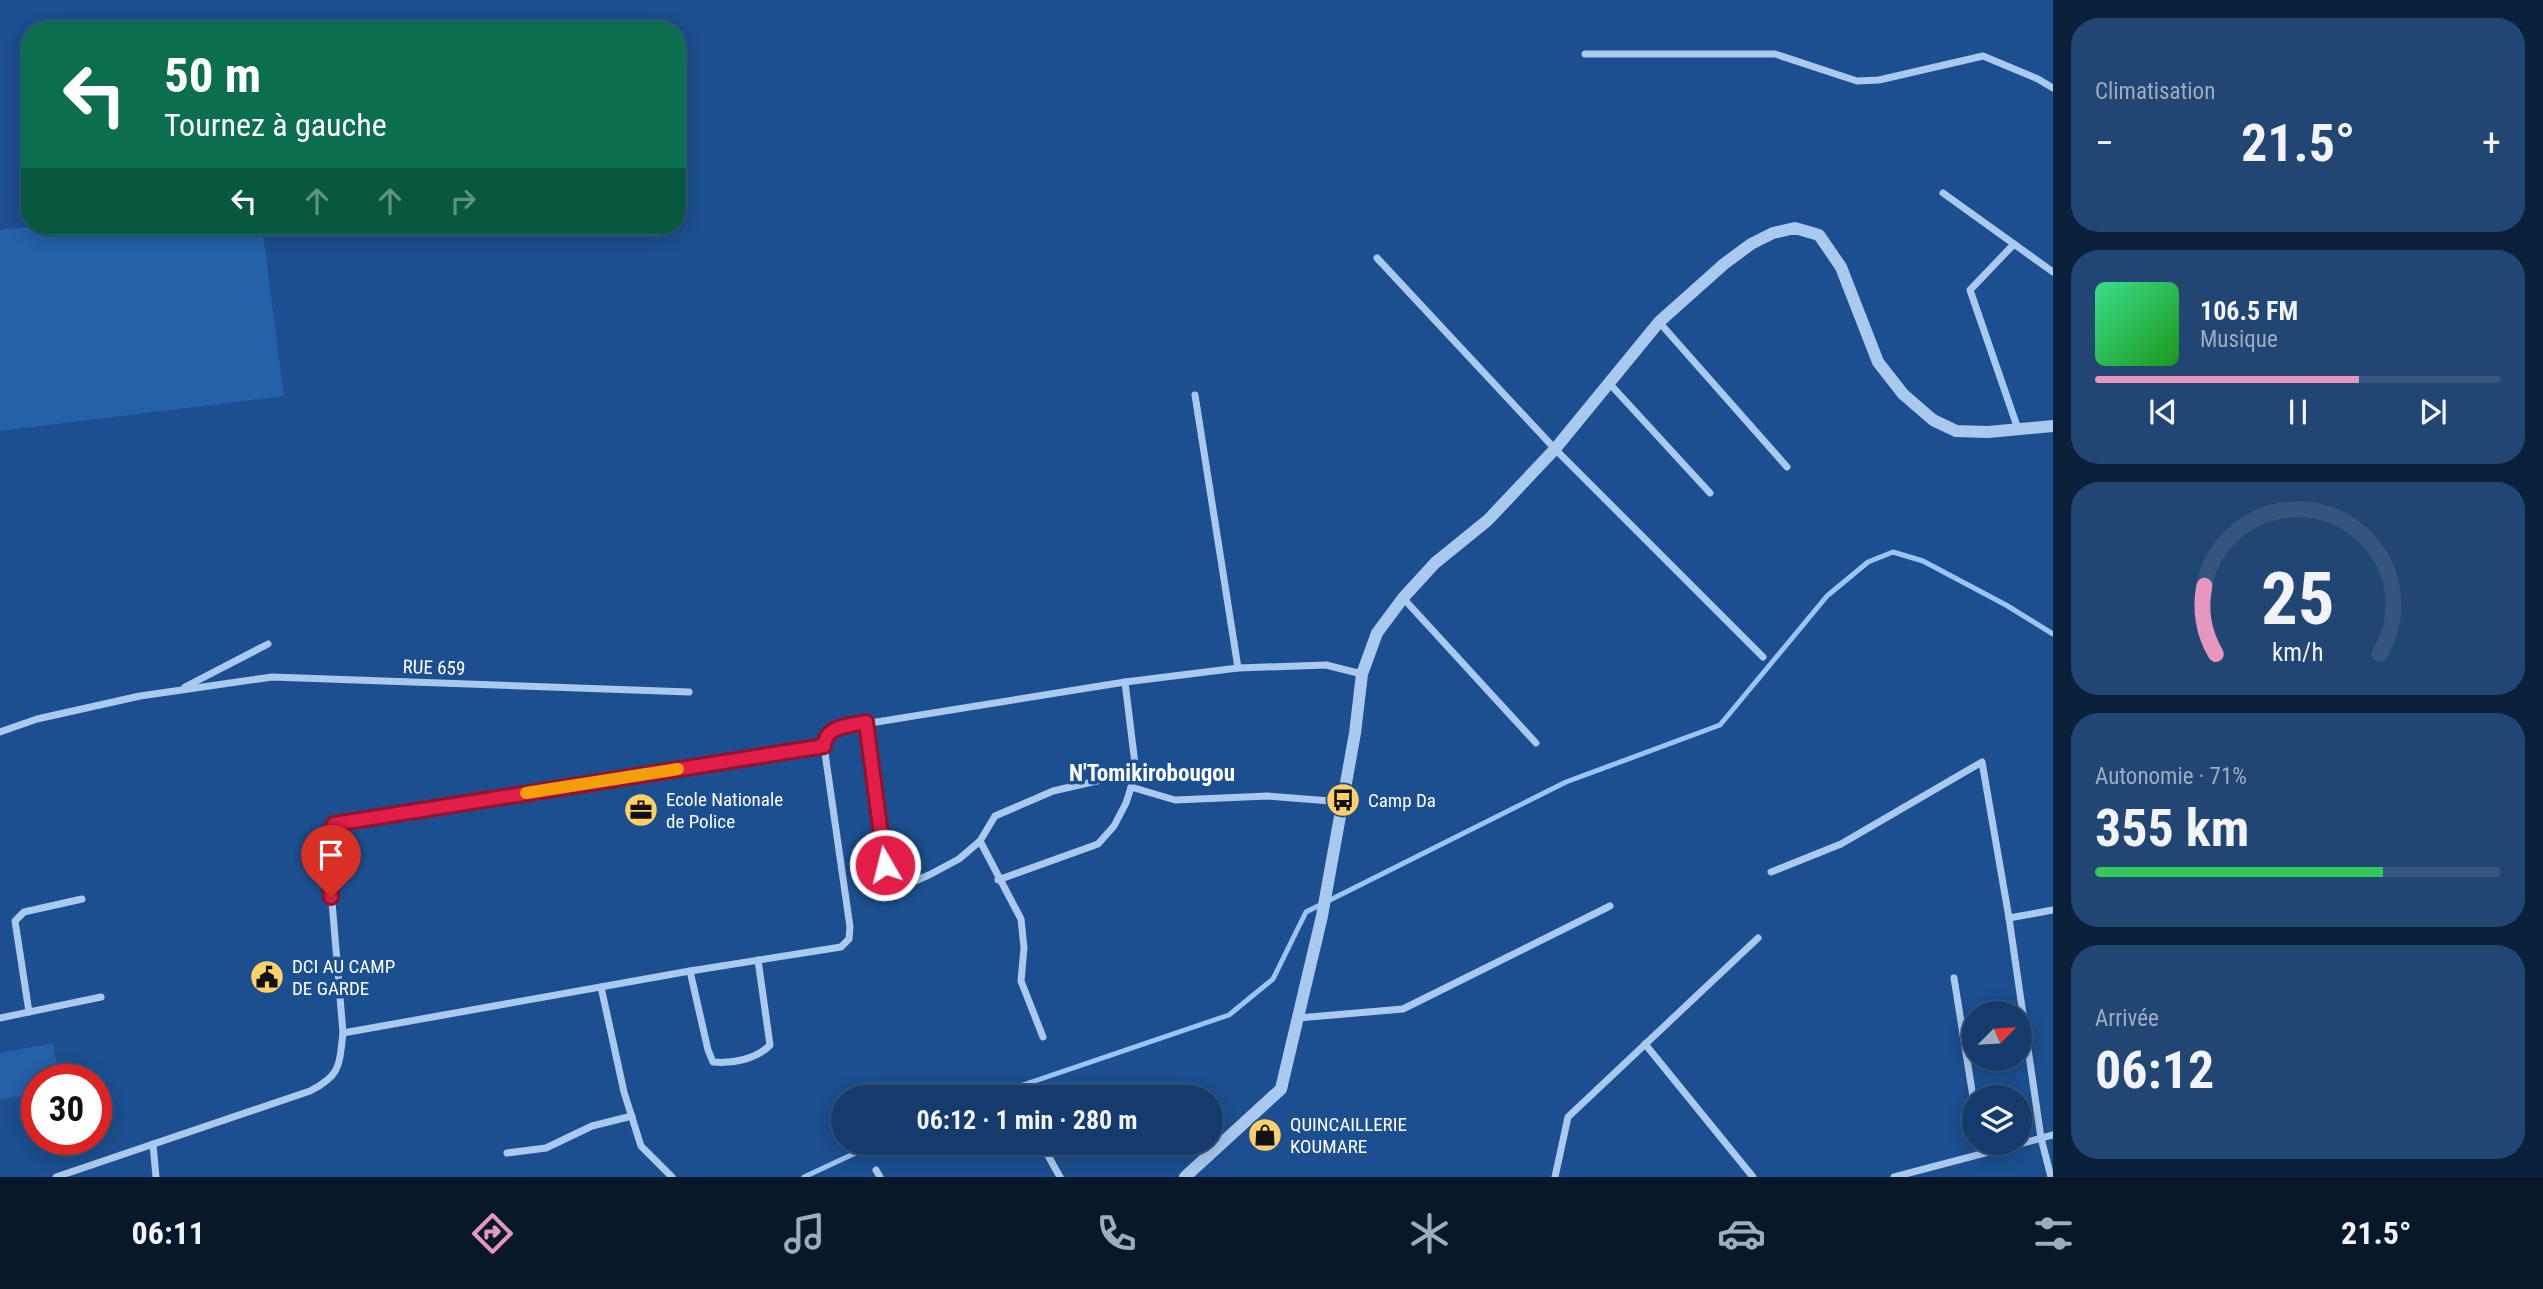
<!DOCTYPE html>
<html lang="fr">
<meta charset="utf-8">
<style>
body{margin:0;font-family:"Roboto Condensed",sans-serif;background:#214673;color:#f1f3f6;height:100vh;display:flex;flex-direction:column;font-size:26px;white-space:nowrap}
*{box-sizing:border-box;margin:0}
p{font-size:23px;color:#9dadc1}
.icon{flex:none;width:38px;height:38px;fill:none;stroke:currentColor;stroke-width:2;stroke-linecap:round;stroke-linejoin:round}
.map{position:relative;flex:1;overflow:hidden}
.details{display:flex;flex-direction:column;gap:18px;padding:18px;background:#0b203b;width:490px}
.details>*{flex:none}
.guide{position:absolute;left:21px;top:21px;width:665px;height:214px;border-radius:28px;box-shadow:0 4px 18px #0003,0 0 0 2px #33557e;background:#0b6e4f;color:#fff;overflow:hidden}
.needle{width:46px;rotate:66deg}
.controls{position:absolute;left:1962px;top:1001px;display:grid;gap:14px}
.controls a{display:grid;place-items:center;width:70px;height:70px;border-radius:50%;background:#143b6b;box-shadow:0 4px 18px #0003,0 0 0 2px #33557e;font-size:35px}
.speed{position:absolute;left:21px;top:1064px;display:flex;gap:14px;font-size:35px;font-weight:700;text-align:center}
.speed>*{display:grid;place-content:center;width:91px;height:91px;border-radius:50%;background:#143b6b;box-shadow:0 4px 18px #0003,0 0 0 2px #33557e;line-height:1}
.speed .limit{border:10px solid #d22;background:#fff;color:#111}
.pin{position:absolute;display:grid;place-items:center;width:60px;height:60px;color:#fff;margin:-72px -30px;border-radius:50% 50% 50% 0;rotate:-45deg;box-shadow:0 0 7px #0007}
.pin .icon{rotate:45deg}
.me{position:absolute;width:77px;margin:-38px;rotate:352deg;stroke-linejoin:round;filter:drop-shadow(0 0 5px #0008)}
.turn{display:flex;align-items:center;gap:24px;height:147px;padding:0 28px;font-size:32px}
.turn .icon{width:91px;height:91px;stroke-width:2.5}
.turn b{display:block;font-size:49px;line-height:60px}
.lanes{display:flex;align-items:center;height:66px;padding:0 28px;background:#0003;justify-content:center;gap:35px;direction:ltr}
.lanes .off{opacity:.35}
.big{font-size:52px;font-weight:700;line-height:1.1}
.details .widget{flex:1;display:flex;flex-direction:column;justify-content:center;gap:10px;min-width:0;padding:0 24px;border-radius:28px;background:#214673}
.details .dial{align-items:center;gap:0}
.dial svg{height:182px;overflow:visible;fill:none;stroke:#33557e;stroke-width:7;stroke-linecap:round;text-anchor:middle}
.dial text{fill:#f1f3f6;stroke:none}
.song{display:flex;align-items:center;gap:21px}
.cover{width:84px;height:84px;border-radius:10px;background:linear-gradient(135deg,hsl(150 70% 55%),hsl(120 70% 35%))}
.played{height:7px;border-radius:4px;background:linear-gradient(90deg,#e797bd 65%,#33557e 65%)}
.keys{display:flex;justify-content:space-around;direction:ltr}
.heat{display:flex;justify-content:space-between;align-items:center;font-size:38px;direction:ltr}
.charge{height:10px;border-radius:5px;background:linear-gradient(90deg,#34c759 71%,#33557e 0)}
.trip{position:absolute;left:831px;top:1085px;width:392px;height:70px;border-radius:35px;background:#143b6b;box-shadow:0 4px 18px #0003,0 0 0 2px #33557e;font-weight:700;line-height:70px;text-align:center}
.menu{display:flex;height:112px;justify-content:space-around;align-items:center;background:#08182b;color:#9dadc1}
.menu .icon{width:49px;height:49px}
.menu .active{color:#e797bd}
.menu b{font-size:32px;color:#f1f3f6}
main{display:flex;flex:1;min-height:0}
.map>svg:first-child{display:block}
.green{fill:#2461a8}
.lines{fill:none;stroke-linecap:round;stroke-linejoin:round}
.stream{stroke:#9cc4f0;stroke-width:5}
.minor{stroke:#a9c9ee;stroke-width:7}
.tertiary{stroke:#a9c9ee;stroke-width:12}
.route-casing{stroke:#92132f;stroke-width:18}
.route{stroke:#e11d48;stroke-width:12}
.slow{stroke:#f59e0b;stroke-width:12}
.labels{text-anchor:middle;stroke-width:7;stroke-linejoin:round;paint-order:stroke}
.street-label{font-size:19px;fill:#fff;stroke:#1b4f8f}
.poi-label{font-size:19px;fill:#fff;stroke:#1b4f8f;text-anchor:start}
.quarter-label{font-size:23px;font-weight:bold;fill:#fff;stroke:#1b4f8f}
</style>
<main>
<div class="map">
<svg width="2053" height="1177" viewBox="0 0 2053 1177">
<rect width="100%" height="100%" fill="#1b4f8f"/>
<g class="green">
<path d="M38,226H262L284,396L0,431V230Z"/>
<path d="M53,1043L60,1080H37V1092L0,1100V1053Z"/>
</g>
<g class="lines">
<g class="stream">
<path d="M988,1097L1229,1015L1273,979L1306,912L1566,782L1720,725L1827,596L1868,562L1893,552L1923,561L2006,605L2053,634"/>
<path d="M804,1177L877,1143"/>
</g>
<g class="minor">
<path d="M1585,54H1775L1857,81L1879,80L1983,56L2038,79L2053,88"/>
<path d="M1943,193L2053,272"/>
<path d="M2014,244L1970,290L2018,429"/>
<path d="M1377,258L1555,449L1763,657"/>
<path d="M1659,322L1787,467"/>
<path d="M1609,383L1710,493"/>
<path d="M1195,395L1238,668"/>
<path d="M1403,598L1536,743"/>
<path d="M185,687L268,644"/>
<path d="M866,722L888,889L895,890L929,875L959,859L980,841L995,816L1053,791L1136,772"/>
<path d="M0,732L37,719L140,696L272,677L689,692"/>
<path d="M1131,787L1175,800L1268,796L1343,802"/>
<path d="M980,841L1021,919L1024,948L1021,981L1043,1037"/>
<path d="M1771,872L1841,844L1982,762L2009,918L2041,1138L2051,1177"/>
<path d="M998,880L1098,844L1114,826L1126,803L1136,772L1125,682"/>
<path d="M2009,918L2053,910"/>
<path d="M690,971L708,1050L713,1062C732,1064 757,1059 770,1045L758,960"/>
<path d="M1954,978L1974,1103"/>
<path d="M601,987L624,1092L641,1146L672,1177"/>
<path d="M29,1012L15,921L24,912L82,899"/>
<path d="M0,1018L101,997"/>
<path d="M1298,1018L1403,1009L1610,906"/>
<path d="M343,1033L327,842L328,832L334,824L824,746"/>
<path d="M1645,1044L1753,1177"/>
<path d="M1041,1143L1060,1177"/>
<path d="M153,1144L156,1177"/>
<path d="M507,1153L546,1148L592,1126L632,1116"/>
<path d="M876,1170L880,1177"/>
<path d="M56,1177L310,1091C341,1075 339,1066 343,1033L690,971L841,947L849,939L850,927L824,746L825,738L833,729L1125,682L1238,668L1326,665L1362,674"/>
<path d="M1555,1177L1568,1117L1758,938"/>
<path d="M1894,1177L2053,1135"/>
</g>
<path class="tertiary" d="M1185,1177L1281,1089L1322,916L1355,733L1362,674L1377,633L1403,598L1435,563L1488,520L1555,449L1659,322L1724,264L1751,244L1773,233L1795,228L1819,235L1841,267L1878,362L1903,394L1933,420L1956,431L1988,432L2053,426"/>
</g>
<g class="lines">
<g class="route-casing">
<path id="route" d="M331,897C329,874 321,844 334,824L824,746C826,725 849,726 866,722L885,865"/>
</g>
<use href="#route" class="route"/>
<path class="slow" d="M526,793L678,769"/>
</g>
<defs>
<g id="bus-disc" transform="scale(1.75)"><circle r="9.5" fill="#ffd166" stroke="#1b4f8f"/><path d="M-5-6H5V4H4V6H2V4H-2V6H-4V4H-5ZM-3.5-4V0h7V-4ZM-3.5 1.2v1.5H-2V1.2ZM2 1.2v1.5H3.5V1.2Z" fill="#111"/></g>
<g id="office-disc" transform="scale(1.75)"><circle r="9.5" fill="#ffd166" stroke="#1b4f8f"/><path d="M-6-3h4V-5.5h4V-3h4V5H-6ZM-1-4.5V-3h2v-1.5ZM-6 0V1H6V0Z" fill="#111"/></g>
<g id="civic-disc" transform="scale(1.75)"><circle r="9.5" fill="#ffd166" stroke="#1b4f8f"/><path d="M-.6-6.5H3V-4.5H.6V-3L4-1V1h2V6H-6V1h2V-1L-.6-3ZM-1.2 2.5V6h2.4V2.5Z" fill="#111"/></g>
<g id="shop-disc" transform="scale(1.75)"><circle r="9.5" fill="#ffd166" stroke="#1b4f8f"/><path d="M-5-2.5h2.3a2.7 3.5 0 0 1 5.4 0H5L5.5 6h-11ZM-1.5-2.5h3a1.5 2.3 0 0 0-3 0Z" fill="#111"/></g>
</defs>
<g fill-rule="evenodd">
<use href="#bus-disc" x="1343" y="800"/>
<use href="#office-disc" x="641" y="810"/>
<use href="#civic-disc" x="267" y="977"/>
<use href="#shop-disc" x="1265" y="1135"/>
</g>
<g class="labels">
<g class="street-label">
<text transform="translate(434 667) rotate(2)" y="7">RUE 659</text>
</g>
<g class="poi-label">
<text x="666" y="806">Ecole Nationale<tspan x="666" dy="22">de Police</tspan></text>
<text x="1368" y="807">Camp Da</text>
<text x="292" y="973">DCI AU CAMP<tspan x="292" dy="22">DE GARDE</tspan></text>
<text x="1290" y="1131">QUINCAILLERIE<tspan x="1290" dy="22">KOUMARE</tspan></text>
</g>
<g class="quarter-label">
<text x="1152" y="781">N'Tomikirobougou</text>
</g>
</g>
</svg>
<div class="controls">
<a><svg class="needle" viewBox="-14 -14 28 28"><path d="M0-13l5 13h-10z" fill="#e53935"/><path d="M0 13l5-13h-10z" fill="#9dadc1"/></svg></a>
<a><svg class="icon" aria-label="layers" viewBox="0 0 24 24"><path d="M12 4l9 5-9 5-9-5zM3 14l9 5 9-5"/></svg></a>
</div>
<div class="speed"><div class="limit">30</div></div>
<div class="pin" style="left:331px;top:897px;background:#d93025"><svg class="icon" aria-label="arrive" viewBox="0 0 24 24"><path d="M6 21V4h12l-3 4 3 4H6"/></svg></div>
<svg class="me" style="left:885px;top:865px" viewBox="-20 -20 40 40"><circle r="17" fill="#e11d48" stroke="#fff" stroke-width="3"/><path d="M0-11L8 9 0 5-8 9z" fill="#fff"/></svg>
<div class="trip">06:12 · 1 min · 280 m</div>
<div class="guide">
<div class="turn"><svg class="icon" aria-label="left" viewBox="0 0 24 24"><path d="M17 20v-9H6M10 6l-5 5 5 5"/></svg><div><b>50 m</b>Tournez à gauche</div></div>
<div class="lanes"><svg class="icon" aria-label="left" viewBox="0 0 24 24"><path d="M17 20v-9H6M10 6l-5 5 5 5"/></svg><svg class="icon off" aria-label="ahead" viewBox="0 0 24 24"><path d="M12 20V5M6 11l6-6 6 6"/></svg><svg class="icon off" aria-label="ahead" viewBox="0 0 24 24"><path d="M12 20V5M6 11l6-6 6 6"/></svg><svg class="icon off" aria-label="right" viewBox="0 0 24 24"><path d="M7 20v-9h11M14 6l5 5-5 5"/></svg></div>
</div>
</div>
<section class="details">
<div class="widget"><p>Climatisation</p>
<div class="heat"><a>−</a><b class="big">21.5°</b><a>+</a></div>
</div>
<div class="widget">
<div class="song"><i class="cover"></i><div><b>106.5 FM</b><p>Musique</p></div></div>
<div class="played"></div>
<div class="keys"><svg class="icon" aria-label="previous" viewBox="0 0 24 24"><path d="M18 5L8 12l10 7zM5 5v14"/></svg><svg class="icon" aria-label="pause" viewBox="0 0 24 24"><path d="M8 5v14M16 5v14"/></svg><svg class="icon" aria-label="next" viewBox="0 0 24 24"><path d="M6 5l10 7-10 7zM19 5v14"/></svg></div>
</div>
<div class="widget dial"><svg viewBox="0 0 100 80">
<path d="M14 69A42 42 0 1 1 86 69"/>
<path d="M14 69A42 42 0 0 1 9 39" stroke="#e797bd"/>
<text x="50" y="56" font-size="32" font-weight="700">25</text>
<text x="50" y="72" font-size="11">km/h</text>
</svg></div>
<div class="widget"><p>Autonomie · 71%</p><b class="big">355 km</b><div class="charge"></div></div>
<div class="widget"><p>Arrivée</p><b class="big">06:12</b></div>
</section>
</main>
<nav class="menu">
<b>06:11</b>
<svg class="icon active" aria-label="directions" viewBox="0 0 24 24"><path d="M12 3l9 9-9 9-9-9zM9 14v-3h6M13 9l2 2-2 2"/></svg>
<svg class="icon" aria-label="music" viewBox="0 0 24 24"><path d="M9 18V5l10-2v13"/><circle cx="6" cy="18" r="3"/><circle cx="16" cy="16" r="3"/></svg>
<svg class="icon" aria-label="phone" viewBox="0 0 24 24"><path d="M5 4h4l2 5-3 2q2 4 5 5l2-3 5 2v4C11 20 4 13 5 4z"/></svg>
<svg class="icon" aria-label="climate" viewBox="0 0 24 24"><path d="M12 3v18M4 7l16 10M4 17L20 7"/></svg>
<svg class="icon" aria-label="car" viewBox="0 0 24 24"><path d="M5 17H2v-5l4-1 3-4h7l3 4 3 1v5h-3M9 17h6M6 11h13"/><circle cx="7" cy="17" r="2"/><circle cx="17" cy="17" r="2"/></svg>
<svg class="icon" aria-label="filters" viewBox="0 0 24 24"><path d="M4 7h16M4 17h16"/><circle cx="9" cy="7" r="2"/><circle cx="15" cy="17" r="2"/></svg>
<b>21.5°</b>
</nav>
